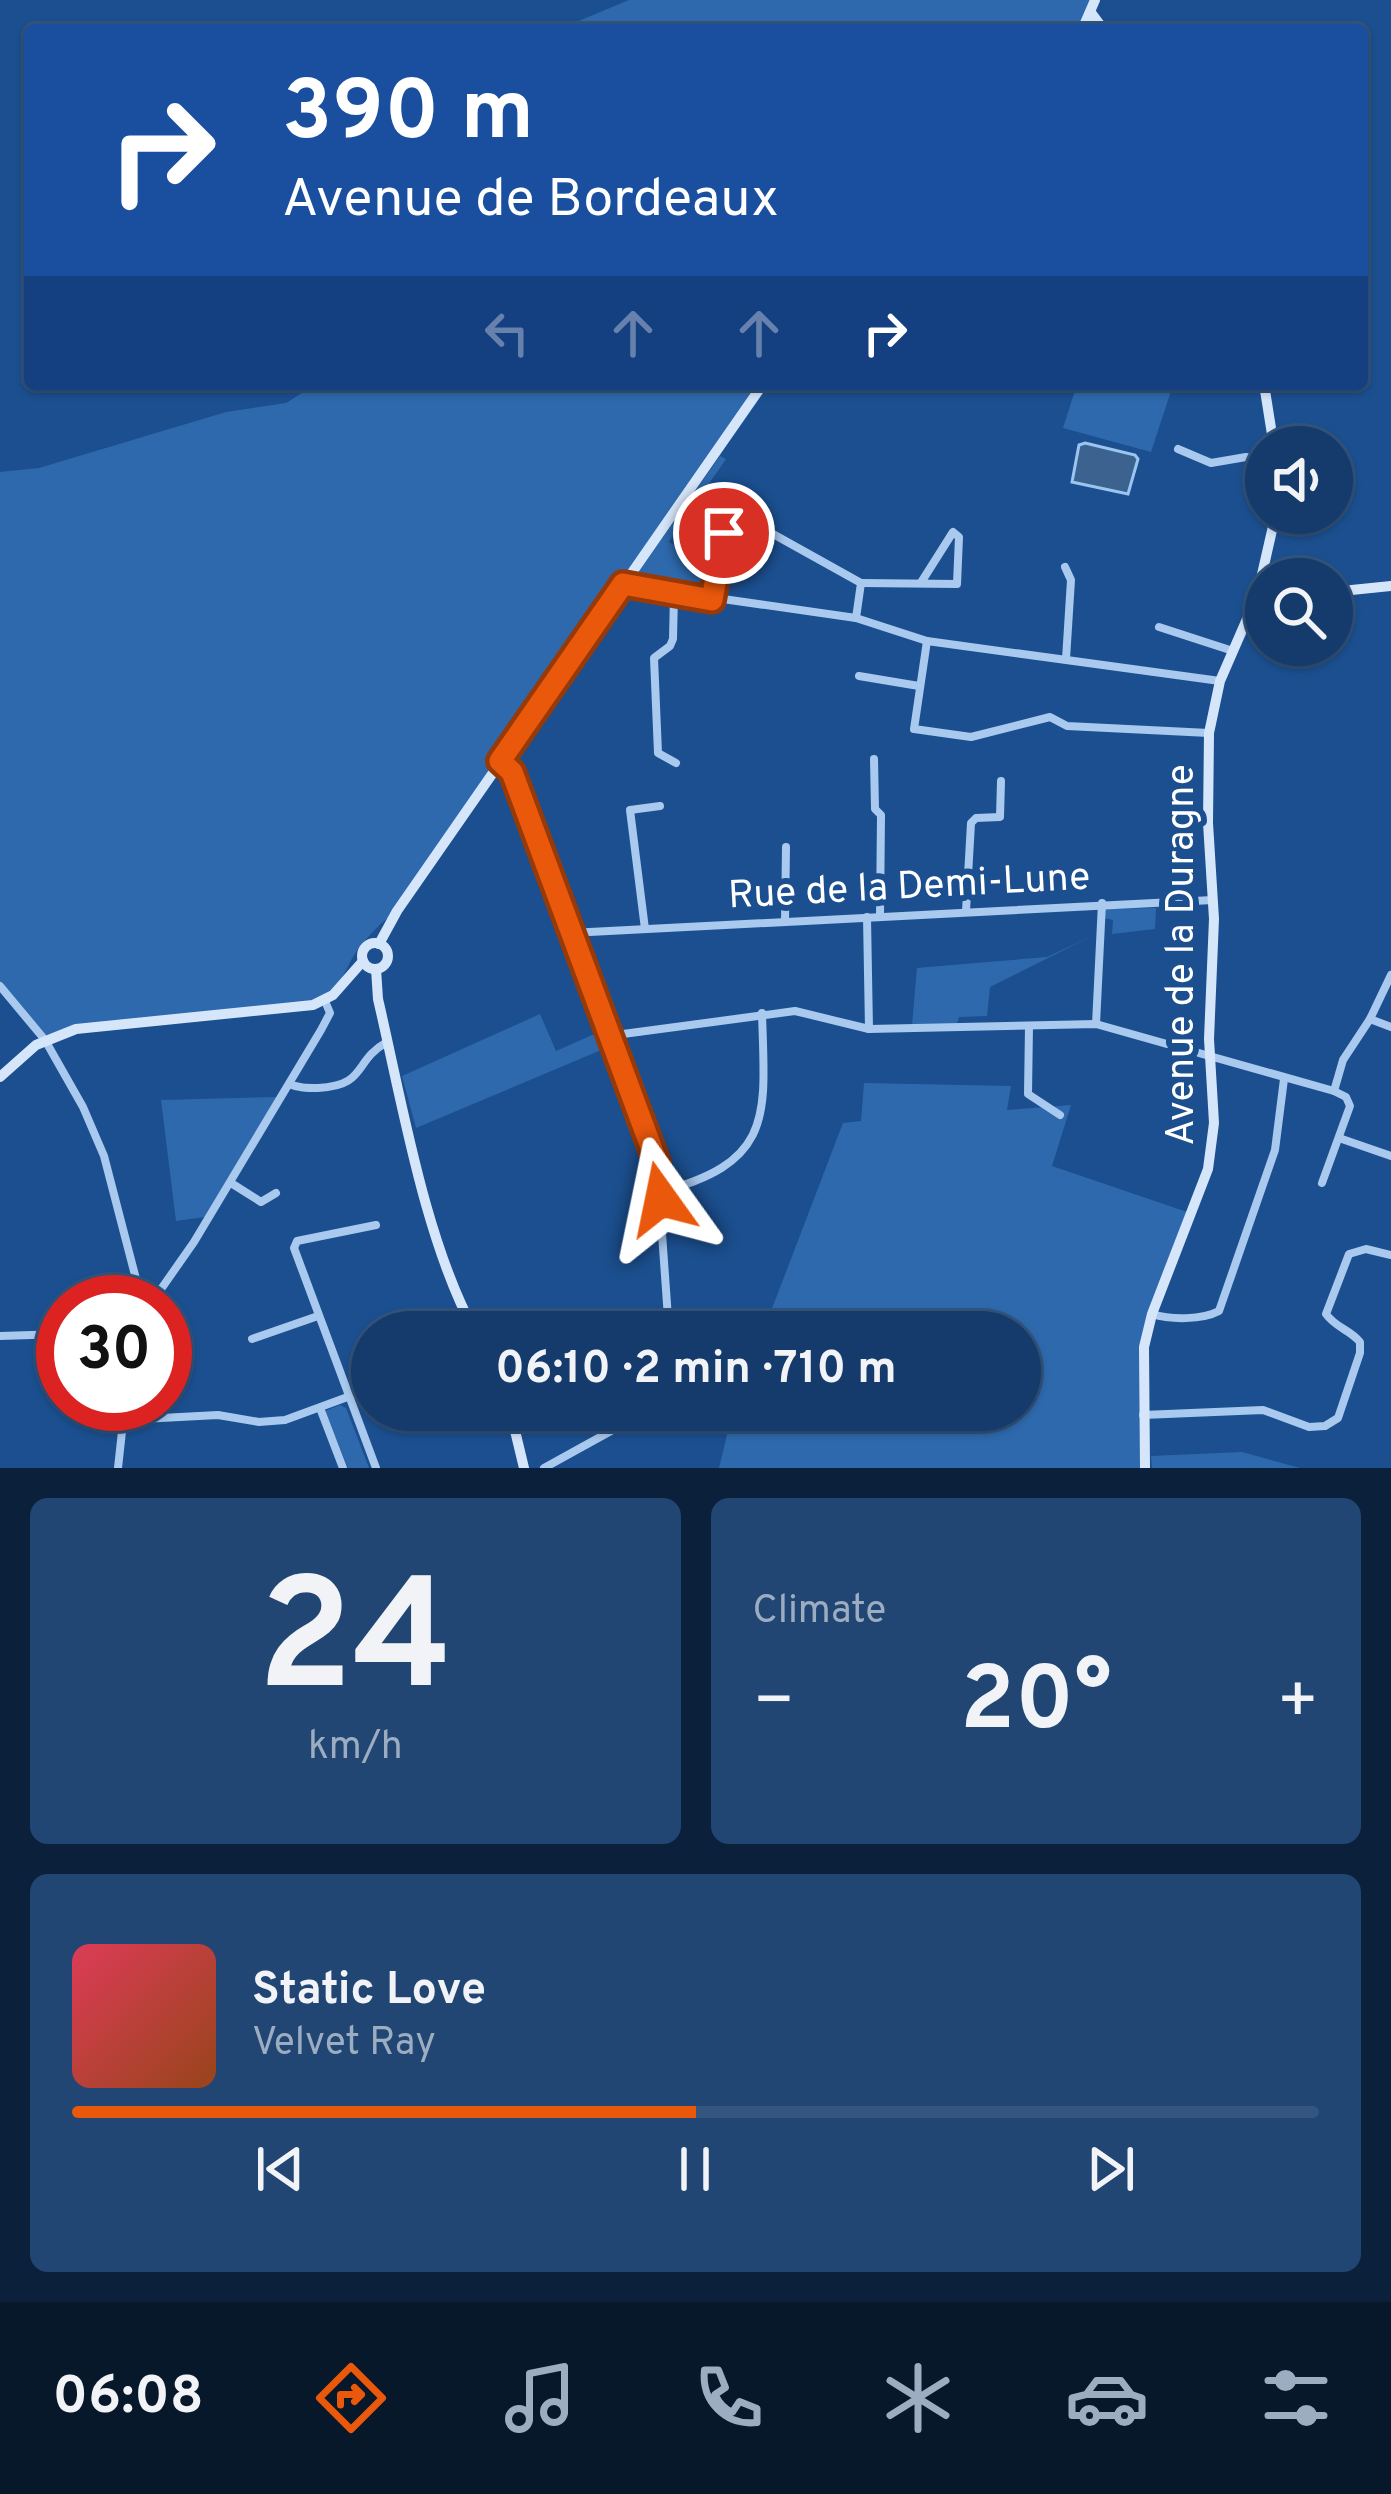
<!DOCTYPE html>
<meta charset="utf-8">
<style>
body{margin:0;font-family:Overpass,sans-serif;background:#214673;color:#f1f3f6;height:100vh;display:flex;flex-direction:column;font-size:45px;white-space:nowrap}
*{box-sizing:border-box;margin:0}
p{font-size:39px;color:#9dadc1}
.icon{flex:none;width:66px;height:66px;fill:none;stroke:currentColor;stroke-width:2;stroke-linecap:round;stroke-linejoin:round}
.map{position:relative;height:1468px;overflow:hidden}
.details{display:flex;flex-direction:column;gap:30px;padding:30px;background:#0b203b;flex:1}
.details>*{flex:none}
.guide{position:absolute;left:24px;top:24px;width:1344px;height:366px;border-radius:12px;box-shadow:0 3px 9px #0004,0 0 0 3px #33557e;background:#1a4fa0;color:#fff;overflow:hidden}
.fabs{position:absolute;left:1245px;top:426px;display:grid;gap:24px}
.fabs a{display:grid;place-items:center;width:108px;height:108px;border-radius:50%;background:#143b6b;box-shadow:0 3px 9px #0004,0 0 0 3px #33557e;font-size:60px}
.speed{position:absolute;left:36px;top:1275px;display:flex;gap:24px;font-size:60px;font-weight:700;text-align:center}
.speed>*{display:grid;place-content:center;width:156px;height:156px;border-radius:50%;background:#143b6b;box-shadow:0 3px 9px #0004,0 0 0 3px #33557e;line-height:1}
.speed .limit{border:18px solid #d22;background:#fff;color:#111}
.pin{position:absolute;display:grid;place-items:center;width:102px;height:102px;color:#fff;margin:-51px;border:6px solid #fff;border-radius:50%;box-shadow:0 3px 12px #0007}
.me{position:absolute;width:132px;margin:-66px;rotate:348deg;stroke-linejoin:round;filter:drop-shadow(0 0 9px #0008)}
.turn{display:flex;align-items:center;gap:42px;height:252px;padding:0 60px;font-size:54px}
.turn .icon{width:156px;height:156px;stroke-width:2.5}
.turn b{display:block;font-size:84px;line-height:102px}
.lanes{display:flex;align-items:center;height:114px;padding:0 60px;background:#0003;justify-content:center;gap:60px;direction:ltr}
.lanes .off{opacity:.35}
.big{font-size:90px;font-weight:700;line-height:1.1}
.details .tile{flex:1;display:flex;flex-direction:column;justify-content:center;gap:18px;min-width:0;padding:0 42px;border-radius:18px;background:#214673}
.details .dial{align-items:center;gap:0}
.dial b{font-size:156px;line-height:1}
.song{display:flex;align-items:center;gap:36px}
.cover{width:144px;height:144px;border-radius:18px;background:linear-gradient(135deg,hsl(350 70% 55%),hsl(20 70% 35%))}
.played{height:12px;border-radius:6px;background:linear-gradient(90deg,#ea580c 50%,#33557e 50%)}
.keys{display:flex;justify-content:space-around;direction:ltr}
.heat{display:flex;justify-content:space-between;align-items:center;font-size:66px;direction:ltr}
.details .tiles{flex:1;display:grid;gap:30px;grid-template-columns:1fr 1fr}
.tile:last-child{grid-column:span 2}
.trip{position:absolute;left:351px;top:1311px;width:690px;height:120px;border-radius:60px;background:#143b6b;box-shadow:0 3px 9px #0004,0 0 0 3px #33557e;font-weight:700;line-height:120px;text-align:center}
.menu{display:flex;height:192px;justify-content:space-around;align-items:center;background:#08182b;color:#9dadc1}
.menu .icon{width:84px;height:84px}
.menu .current{color:#ea580c}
.menu b{font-size:54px;color:#f1f3f6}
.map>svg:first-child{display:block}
.green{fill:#2e69ad}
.water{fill:#3c6290;stroke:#9cc4f0;stroke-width:3}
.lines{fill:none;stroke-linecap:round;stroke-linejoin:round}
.street{stroke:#a9c9ee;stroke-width:8}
.secondary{stroke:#d6e6fa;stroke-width:10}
.route-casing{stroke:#983908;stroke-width:30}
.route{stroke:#ea580c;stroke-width:21}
.labels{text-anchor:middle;stroke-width:12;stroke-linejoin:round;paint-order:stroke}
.street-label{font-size:39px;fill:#fff;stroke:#1b4f8f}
</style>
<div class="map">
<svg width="1391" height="1468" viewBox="0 0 1391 1468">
<rect width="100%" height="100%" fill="#1b4f8f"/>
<g class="green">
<path d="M629,0H1095L1082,30H557Z"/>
<path d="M316,384H770L397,911C381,922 368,936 356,952C345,969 341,986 325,1001L76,1029L45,1040L0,986V472L39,468L226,412L286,403Z"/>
<path d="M1077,384H1162L1171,391L1151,452L1063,428Z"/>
<path d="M720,456L726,459L669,542L711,566L709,591L641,583L636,586L633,580Z"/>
<path d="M1156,908L1155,929L1112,934L1113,920L1104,918L1105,909Z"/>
<path d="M1092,936L990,987L987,1016L959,1017L957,1024L912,1025L917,968L1047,957Z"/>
<path d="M540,1014L556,1051L599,1032L606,1048L416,1128L402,1076Z"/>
<path d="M864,1083L1011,1086L1007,1110L1071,1105L1052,1166L1193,1214L1144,1347L1145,1468H719L733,1410H1020V1332H763L843,1123L861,1121Z"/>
<path d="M277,1097L205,1217L176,1221L161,1100Z"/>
<path d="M340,1405L346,1408L369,1468H348L325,1411Z"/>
<path d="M1242,1452L1300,1468H1152L1151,1456Z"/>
</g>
<path class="water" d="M1085,443L1135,455L1138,459L1128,494L1072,482L1079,445Z"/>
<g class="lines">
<g class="street">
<path d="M1178,449L1211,463L1246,457L1266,461"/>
<path d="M1065,567L1071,580L1066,659"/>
<path d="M861,583L957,584L959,537L953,532L922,581"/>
<path d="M625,585L856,618L927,641L1220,681"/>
<path d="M674,594L673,639L670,646L654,658L658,753L676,763"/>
<path d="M712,600L723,533L737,514L861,583L856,618"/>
<path d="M1159,627L1233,651"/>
<path d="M927,641L914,729L971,737L1050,717L1067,726L1209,733"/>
<path d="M859,676L919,686"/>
<path d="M874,759L875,809L881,815L880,916"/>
<path d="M501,762L512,772L657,1163L669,1332"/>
<path d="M966,911L971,823L976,818L1000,817L1001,781"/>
<path d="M867,917L869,1029"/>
<path d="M785,921L786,847"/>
<path d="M645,929L630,810L660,806"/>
<path d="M570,933L1213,900"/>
<path d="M0,986L45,1040L83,1107L104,1156L142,1302"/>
<path d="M1370,1019L1391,1027"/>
<path d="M1096,1024L1102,903"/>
<path d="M1029,1026L1028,1094L1060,1115"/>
<path d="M608,1036L795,1011L869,1029L1096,1024L1334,1091L1343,1060L1370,1019L1391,975"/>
<path d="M289,1084C299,1088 306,1088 318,1088C367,1086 353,1061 387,1042"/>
<path d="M1339,1138L1391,1156"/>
<path d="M231,1183L261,1202L276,1193"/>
<path d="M1322,1183L1350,1106L1346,1097L1334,1091"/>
<path d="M660,1192C775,1162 765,1115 762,1013"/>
<path d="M376,1225L297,1241L294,1248L376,1468"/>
<path d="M152,1302L194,1242L321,1030L330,1013L325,1001"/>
<path d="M1152,1314C1171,1320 1202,1320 1219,1311L1275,1150L1284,1079"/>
<path d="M0,1336L63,1334"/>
<path d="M252,1339L318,1316"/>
<path d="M320,1408L343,1468"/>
<path d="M1143,1415L1263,1410L1309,1427L1325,1426L1338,1418L1360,1353V1342C1349,1329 1336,1328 1326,1314L1349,1254L1366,1249L1391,1255"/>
<path d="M123,1420L218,1415L259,1422L285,1420L372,1388"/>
<path d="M118,1468L125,1404"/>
<path d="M544,1468L649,1410"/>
</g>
<g class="secondary">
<path d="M1092,14L1104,30"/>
<path d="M1082,30L1095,0"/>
<path d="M1264,384L1274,447"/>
<path d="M1332,592L1391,586"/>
<circle cx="375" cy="956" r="13"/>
<path d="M379,944L397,911L763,384"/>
<path d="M376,969L378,999C402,1102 425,1241 475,1332"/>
<path d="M0,1077L36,1045L76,1029L313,1005L333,995L363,961"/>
<path d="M510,1410L524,1468"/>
<path d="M1145,1468L1144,1347L1152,1314L1208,1169L1214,1123L1209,1039L1214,919L1208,823L1209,733L1220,681L1257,596L1276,513"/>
</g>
</g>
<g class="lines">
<g class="route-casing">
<path id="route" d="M661,1199L657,1163L512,772L500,761L623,584L712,600L724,533"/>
</g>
<use href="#route" class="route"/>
</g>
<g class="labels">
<g class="street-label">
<text transform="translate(909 884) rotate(-3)" y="14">Rue de la Demi-Lune</text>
<text transform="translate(1179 955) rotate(-90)" y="14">Avenue de la Duragne</text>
</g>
</g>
</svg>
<div class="fabs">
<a><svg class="icon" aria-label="sound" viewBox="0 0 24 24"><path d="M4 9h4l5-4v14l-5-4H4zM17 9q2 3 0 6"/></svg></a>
<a><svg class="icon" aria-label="search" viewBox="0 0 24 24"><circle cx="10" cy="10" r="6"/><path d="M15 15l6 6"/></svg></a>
</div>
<div class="speed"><div class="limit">30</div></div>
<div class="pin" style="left:724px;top:533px;background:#d93025"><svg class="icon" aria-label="arrive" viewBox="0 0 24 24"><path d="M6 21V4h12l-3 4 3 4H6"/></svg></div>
<svg class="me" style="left:661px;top:1199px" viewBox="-20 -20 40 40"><path d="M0-17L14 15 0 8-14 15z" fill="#ea580c" stroke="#fff" stroke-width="4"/></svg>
<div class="trip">06:10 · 2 min · 710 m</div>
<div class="guide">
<div class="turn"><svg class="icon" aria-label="right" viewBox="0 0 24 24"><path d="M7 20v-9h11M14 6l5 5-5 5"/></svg><div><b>390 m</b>Avenue de Bordeaux</div></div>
<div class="lanes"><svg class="icon off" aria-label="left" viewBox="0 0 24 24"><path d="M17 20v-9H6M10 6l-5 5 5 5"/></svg><svg class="icon off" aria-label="ahead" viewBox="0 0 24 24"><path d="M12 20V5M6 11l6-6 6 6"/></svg><svg class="icon off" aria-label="ahead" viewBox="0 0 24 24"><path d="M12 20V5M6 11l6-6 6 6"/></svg><svg class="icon" aria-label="right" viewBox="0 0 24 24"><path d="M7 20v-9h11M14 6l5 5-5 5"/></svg></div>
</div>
</div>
<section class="details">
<div class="tiles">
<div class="tile dial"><b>24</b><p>km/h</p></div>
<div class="tile"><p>Climate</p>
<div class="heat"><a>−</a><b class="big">20°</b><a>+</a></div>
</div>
<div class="tile">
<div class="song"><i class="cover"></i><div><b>Static Love</b><p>Velvet Ray</p></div></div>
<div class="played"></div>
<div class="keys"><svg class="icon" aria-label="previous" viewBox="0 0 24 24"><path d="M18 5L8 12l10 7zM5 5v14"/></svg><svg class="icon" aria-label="pause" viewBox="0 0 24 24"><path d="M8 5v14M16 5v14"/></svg><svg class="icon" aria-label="next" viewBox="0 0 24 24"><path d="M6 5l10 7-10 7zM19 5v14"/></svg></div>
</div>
</div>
</section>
<nav class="menu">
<b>06:08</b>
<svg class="icon current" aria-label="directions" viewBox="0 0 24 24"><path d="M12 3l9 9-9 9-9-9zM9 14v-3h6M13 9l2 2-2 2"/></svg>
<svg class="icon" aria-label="music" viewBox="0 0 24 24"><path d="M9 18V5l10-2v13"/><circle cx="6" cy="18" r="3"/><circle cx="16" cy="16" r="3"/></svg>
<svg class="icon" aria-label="phone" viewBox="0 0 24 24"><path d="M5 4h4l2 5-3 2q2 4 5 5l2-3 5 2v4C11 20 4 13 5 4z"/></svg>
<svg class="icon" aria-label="climate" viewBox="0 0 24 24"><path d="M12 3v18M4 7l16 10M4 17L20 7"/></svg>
<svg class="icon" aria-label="car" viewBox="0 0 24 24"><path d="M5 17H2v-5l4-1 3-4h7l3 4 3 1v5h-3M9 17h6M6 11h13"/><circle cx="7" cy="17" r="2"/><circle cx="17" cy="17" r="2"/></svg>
<svg class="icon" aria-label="filters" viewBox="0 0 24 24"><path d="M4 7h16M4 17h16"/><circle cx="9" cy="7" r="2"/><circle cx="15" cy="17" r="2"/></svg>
</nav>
